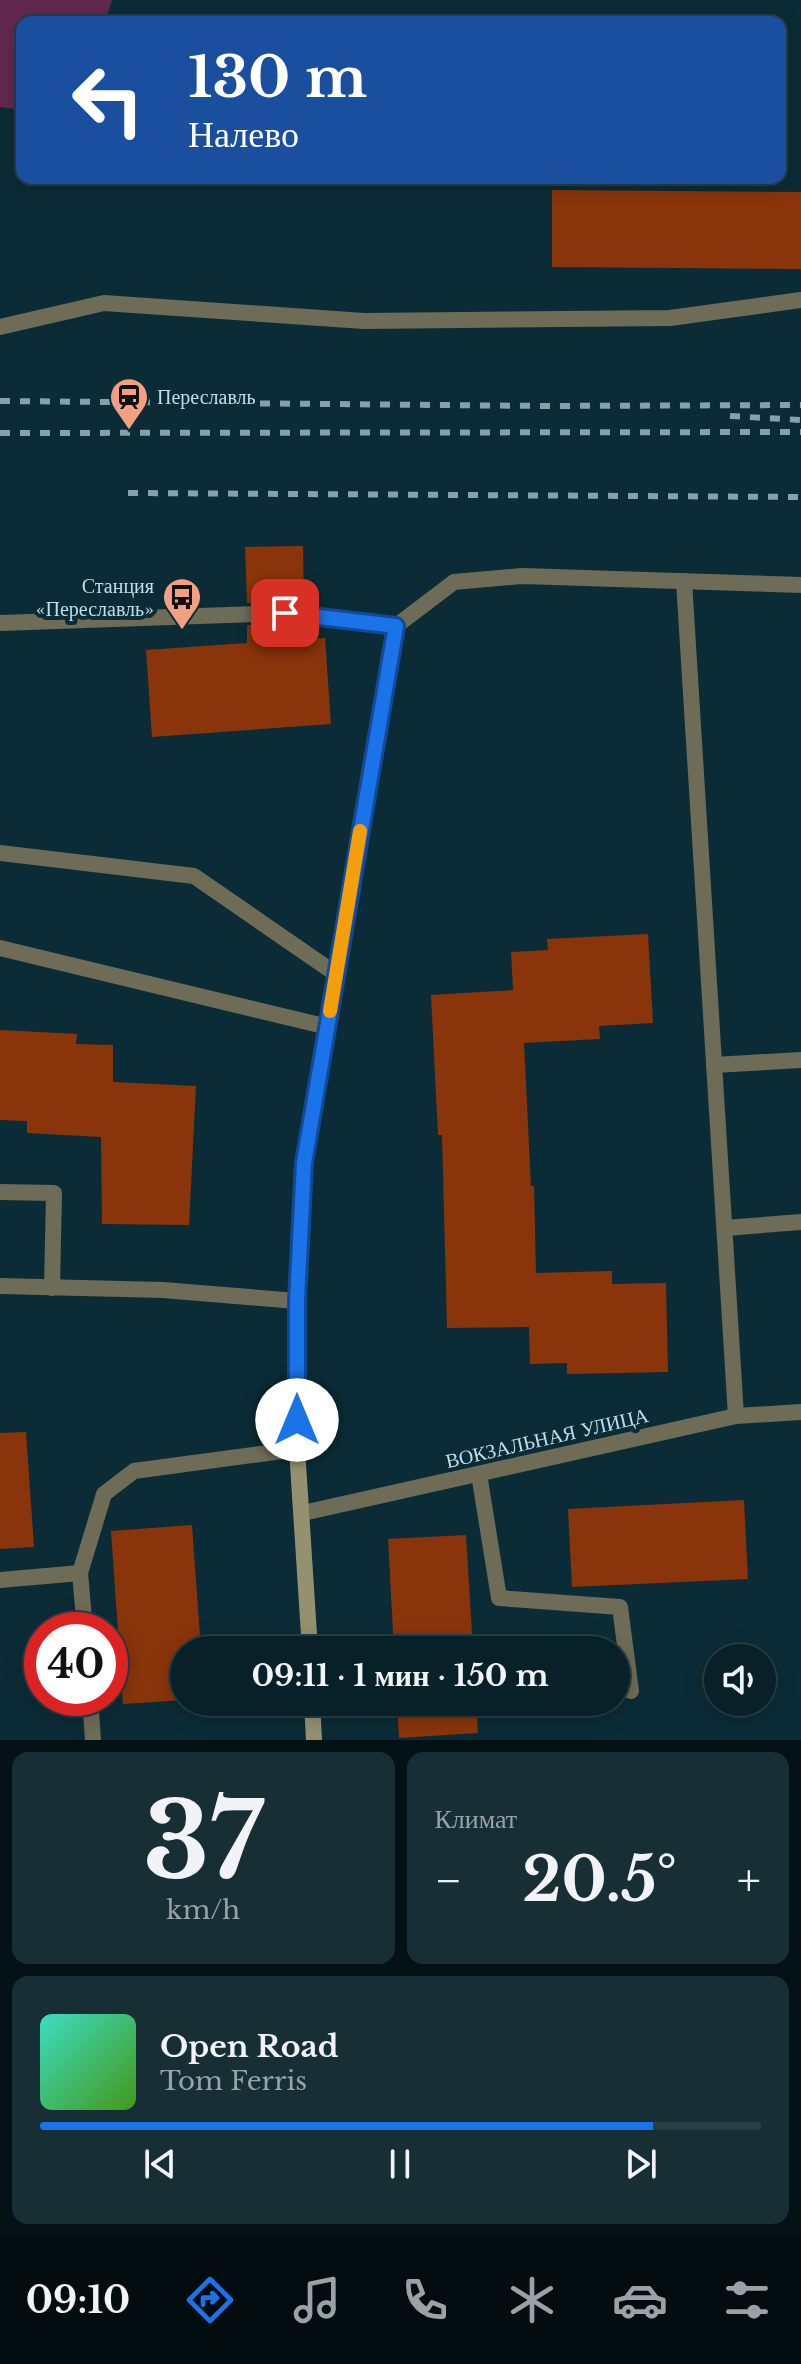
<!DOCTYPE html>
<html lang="ru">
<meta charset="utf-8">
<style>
body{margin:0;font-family:"Libre Baskerville",serif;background:#162e34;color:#f1f3f6;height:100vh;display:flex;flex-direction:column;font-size:30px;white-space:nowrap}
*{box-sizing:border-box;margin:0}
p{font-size:26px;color:#98a3a8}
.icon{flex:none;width:44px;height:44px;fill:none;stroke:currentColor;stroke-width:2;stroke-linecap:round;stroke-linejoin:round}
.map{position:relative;height:1740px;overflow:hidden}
.sheet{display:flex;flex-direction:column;gap:12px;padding:12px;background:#041216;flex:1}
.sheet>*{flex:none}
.hud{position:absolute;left:16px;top:16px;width:770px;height:168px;border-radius:16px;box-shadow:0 4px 20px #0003,0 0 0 2px #293e45;background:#1a4fa0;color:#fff;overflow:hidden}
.tools{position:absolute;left:704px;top:1644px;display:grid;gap:16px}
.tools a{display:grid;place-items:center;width:72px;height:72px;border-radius:50%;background:#082128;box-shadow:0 4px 20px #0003,0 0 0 2px #293e45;font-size:40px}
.speed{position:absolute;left:24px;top:1612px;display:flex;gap:16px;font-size:40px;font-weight:700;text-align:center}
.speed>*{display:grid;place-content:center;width:104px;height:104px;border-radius:50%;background:#082128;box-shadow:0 4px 20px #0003,0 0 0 2px #293e45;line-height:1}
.speed .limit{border:12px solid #d22;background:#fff;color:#111}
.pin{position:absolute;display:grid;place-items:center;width:68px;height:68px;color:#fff;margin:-34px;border-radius:16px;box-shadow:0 4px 12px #0006}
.me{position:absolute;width:88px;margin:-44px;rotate:0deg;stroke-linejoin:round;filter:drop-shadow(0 0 6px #0008)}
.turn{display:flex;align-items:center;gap:28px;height:168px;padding:0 40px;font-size:36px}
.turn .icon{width:104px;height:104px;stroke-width:2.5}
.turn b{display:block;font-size:56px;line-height:68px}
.big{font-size:60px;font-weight:700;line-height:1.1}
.sheet .tile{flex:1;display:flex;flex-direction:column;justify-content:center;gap:12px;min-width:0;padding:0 28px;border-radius:16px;background:#162e34}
.sheet .dial{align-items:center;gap:0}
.dial b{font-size:104px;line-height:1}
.song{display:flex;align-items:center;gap:24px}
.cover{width:96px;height:96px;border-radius:12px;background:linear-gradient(135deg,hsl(170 70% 55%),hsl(100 70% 35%))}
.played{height:8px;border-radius:4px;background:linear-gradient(90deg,#1a73e8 85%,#293e45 85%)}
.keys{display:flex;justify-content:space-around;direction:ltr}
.heat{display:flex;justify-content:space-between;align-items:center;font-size:44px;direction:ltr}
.sheet .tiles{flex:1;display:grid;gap:12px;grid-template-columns:1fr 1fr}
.tile:last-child{grid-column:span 2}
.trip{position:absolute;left:170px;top:1636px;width:460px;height:80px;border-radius:40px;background:#082128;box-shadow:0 4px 20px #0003,0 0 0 2px #293e45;font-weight:700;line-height:80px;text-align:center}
.tab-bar{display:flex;height:128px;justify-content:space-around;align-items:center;background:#030d10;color:#98a3a8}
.tab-bar .icon{width:56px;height:56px}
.tab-bar .selected{color:#1a73e8}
.tab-bar b{font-size:36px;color:#f1f3f6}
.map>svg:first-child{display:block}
.green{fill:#61284f}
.building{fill:#8a340b}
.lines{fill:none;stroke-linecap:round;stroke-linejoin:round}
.lane{stroke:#6e6b56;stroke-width:16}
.street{stroke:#6e6b56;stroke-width:16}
.secondary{stroke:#959170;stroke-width:16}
.rail{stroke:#83a2ac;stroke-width:6;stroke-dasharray:10 10;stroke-linecap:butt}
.route-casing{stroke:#114b97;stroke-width:20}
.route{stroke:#1a73e8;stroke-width:14}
.slow{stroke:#f59e0b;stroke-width:14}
.labels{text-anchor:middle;stroke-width:8;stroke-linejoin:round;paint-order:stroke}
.poi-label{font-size:20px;fill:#c1dfea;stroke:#0b2c36;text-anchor:start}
.street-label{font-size:20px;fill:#c1dfea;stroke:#0b2c36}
</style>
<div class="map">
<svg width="801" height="1740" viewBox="0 0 801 1740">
<rect width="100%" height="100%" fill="#0b2c36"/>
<path class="green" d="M0,0H112L105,22H22V110L0,107Z"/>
<g class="building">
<path d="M552,190L801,192V269L552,267Z"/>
<path d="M303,546L304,604L247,603L245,547Z"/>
<path d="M285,624L304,626V639L325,638L331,724L152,737L146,650L247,643V625Z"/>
<path d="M648,934L653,1023L599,1026L600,1039L524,1043L531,1186H534L536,1273L612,1271V1284L666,1283L668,1372L567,1374V1363L530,1364L529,1327L447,1328L442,1135H438L431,995L513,990L511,952L548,950L547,939Z"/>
<path d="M0,1030L77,1034L76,1044L113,1045V1082L196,1086L189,1225L102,1224L101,1137L27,1133V1121L0,1120Z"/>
<path d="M26,1432L34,1547L0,1549V1433Z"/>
<path d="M744,1500L748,1579L572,1587L568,1509Z"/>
<path d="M192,1525L201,1650H184V1700L123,1704L111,1531Z"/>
<path d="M466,1535L473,1650H394L388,1539Z"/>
<path d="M397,1702H476L478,1733L399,1738Z"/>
</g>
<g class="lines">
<g class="lane">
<path d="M0,327L104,303L364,321L670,318L801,300"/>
<path d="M684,581L736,1416"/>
<path d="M0,623L285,613L396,626"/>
<path d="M0,853L194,876L336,974"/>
<path d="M714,1065L801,1060"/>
<path d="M0,1192L54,1193L52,1288"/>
<path d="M725,1228L801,1222"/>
<path d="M479,1474L499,1598L620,1607L631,1691"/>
<path d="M80,1573L85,1630"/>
<path d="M0,1580L80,1573L104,1494L134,1471L297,1449"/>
<path d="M90,1698L93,1740"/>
</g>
<g class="street">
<path d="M396,626L454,582L522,576L801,585"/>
<path d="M0,948L328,1027"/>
<path d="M0,1286L163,1290L297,1301"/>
<path d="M303,1513L736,1416L801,1412"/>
</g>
<g class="secondary">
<path d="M310,1650L297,1449V1301L304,1163L396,626"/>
<path d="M312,1702L314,1740"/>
</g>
<g class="rail">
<path d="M0,401L546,406L801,405"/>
<path d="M730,416L801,420"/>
<path d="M0,433L801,432"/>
<path d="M128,493L801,497"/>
</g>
</g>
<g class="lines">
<g class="route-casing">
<path id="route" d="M285,613L396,626L304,1163L297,1301V1420"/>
</g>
<use href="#route" class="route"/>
<path class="slow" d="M330,1011L360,831"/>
</g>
<defs>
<g id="station-pin" transform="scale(2)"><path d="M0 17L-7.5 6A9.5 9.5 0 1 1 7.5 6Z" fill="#f2a081" stroke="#0b2c36"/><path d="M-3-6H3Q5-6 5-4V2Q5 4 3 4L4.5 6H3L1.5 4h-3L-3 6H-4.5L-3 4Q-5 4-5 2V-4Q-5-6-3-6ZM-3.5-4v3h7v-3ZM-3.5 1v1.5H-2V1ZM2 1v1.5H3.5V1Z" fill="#111"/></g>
<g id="bus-pin" transform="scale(2)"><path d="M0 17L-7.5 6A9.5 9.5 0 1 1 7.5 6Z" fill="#f2a081" stroke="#0b2c36"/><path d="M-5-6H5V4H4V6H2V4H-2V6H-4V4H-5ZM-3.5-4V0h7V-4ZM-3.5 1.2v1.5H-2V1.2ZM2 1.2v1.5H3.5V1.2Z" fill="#111"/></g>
</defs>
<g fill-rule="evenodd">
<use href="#station-pin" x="129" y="397"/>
<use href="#bus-pin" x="182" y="597"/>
</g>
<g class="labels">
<g class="poi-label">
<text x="157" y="404">Переславль</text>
<text x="154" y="593" text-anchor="end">Станция<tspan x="154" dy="23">«Переславль»</tspan></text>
</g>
<g class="street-label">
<text transform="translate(547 1438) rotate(-13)" y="7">ВОКЗАЛЬНАЯ УЛИЦА</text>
</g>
</g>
</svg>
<div class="tools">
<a><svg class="icon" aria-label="sound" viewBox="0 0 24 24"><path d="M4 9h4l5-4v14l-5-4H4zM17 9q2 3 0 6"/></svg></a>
</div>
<div class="speed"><div class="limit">40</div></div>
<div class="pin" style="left:285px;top:613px;background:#d93025"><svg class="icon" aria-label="arrive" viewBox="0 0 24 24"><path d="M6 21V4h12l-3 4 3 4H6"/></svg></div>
<svg class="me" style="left:297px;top:1420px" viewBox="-20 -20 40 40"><circle r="19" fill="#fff"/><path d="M0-13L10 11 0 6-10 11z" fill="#1a73e8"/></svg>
<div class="trip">09:11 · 1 мин · 150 m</div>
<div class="hud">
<div class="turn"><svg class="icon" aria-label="left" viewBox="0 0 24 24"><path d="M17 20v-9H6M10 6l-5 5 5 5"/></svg><div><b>130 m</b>Налево</div></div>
</div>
</div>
<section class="sheet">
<div class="tiles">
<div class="tile dial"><b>37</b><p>km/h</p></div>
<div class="tile"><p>Климат</p>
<div class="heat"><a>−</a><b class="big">20.5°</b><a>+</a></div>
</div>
<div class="tile">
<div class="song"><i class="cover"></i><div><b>Open Road</b><p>Tom Ferris</p></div></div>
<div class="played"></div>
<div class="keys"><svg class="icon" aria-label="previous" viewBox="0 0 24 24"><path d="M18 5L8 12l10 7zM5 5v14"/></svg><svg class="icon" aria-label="pause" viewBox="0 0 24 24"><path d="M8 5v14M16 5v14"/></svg><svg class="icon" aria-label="next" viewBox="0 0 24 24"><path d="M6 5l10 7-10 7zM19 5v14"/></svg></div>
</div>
</div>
</section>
<nav class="tab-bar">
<b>09:10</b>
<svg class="icon selected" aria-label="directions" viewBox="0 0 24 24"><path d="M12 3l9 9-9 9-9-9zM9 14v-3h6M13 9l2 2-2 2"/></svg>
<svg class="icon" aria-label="music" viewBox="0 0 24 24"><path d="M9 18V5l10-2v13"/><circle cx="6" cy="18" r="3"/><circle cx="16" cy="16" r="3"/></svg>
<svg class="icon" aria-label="phone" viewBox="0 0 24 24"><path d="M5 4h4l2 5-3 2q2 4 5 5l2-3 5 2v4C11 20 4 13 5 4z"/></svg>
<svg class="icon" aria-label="climate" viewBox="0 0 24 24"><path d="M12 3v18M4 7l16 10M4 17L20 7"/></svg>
<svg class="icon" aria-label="car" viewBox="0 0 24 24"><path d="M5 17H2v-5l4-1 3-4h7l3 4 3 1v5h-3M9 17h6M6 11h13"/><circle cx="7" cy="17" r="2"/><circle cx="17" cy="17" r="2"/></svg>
<svg class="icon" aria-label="filters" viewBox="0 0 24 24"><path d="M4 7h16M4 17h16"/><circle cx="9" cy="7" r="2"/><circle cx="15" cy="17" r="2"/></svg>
</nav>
